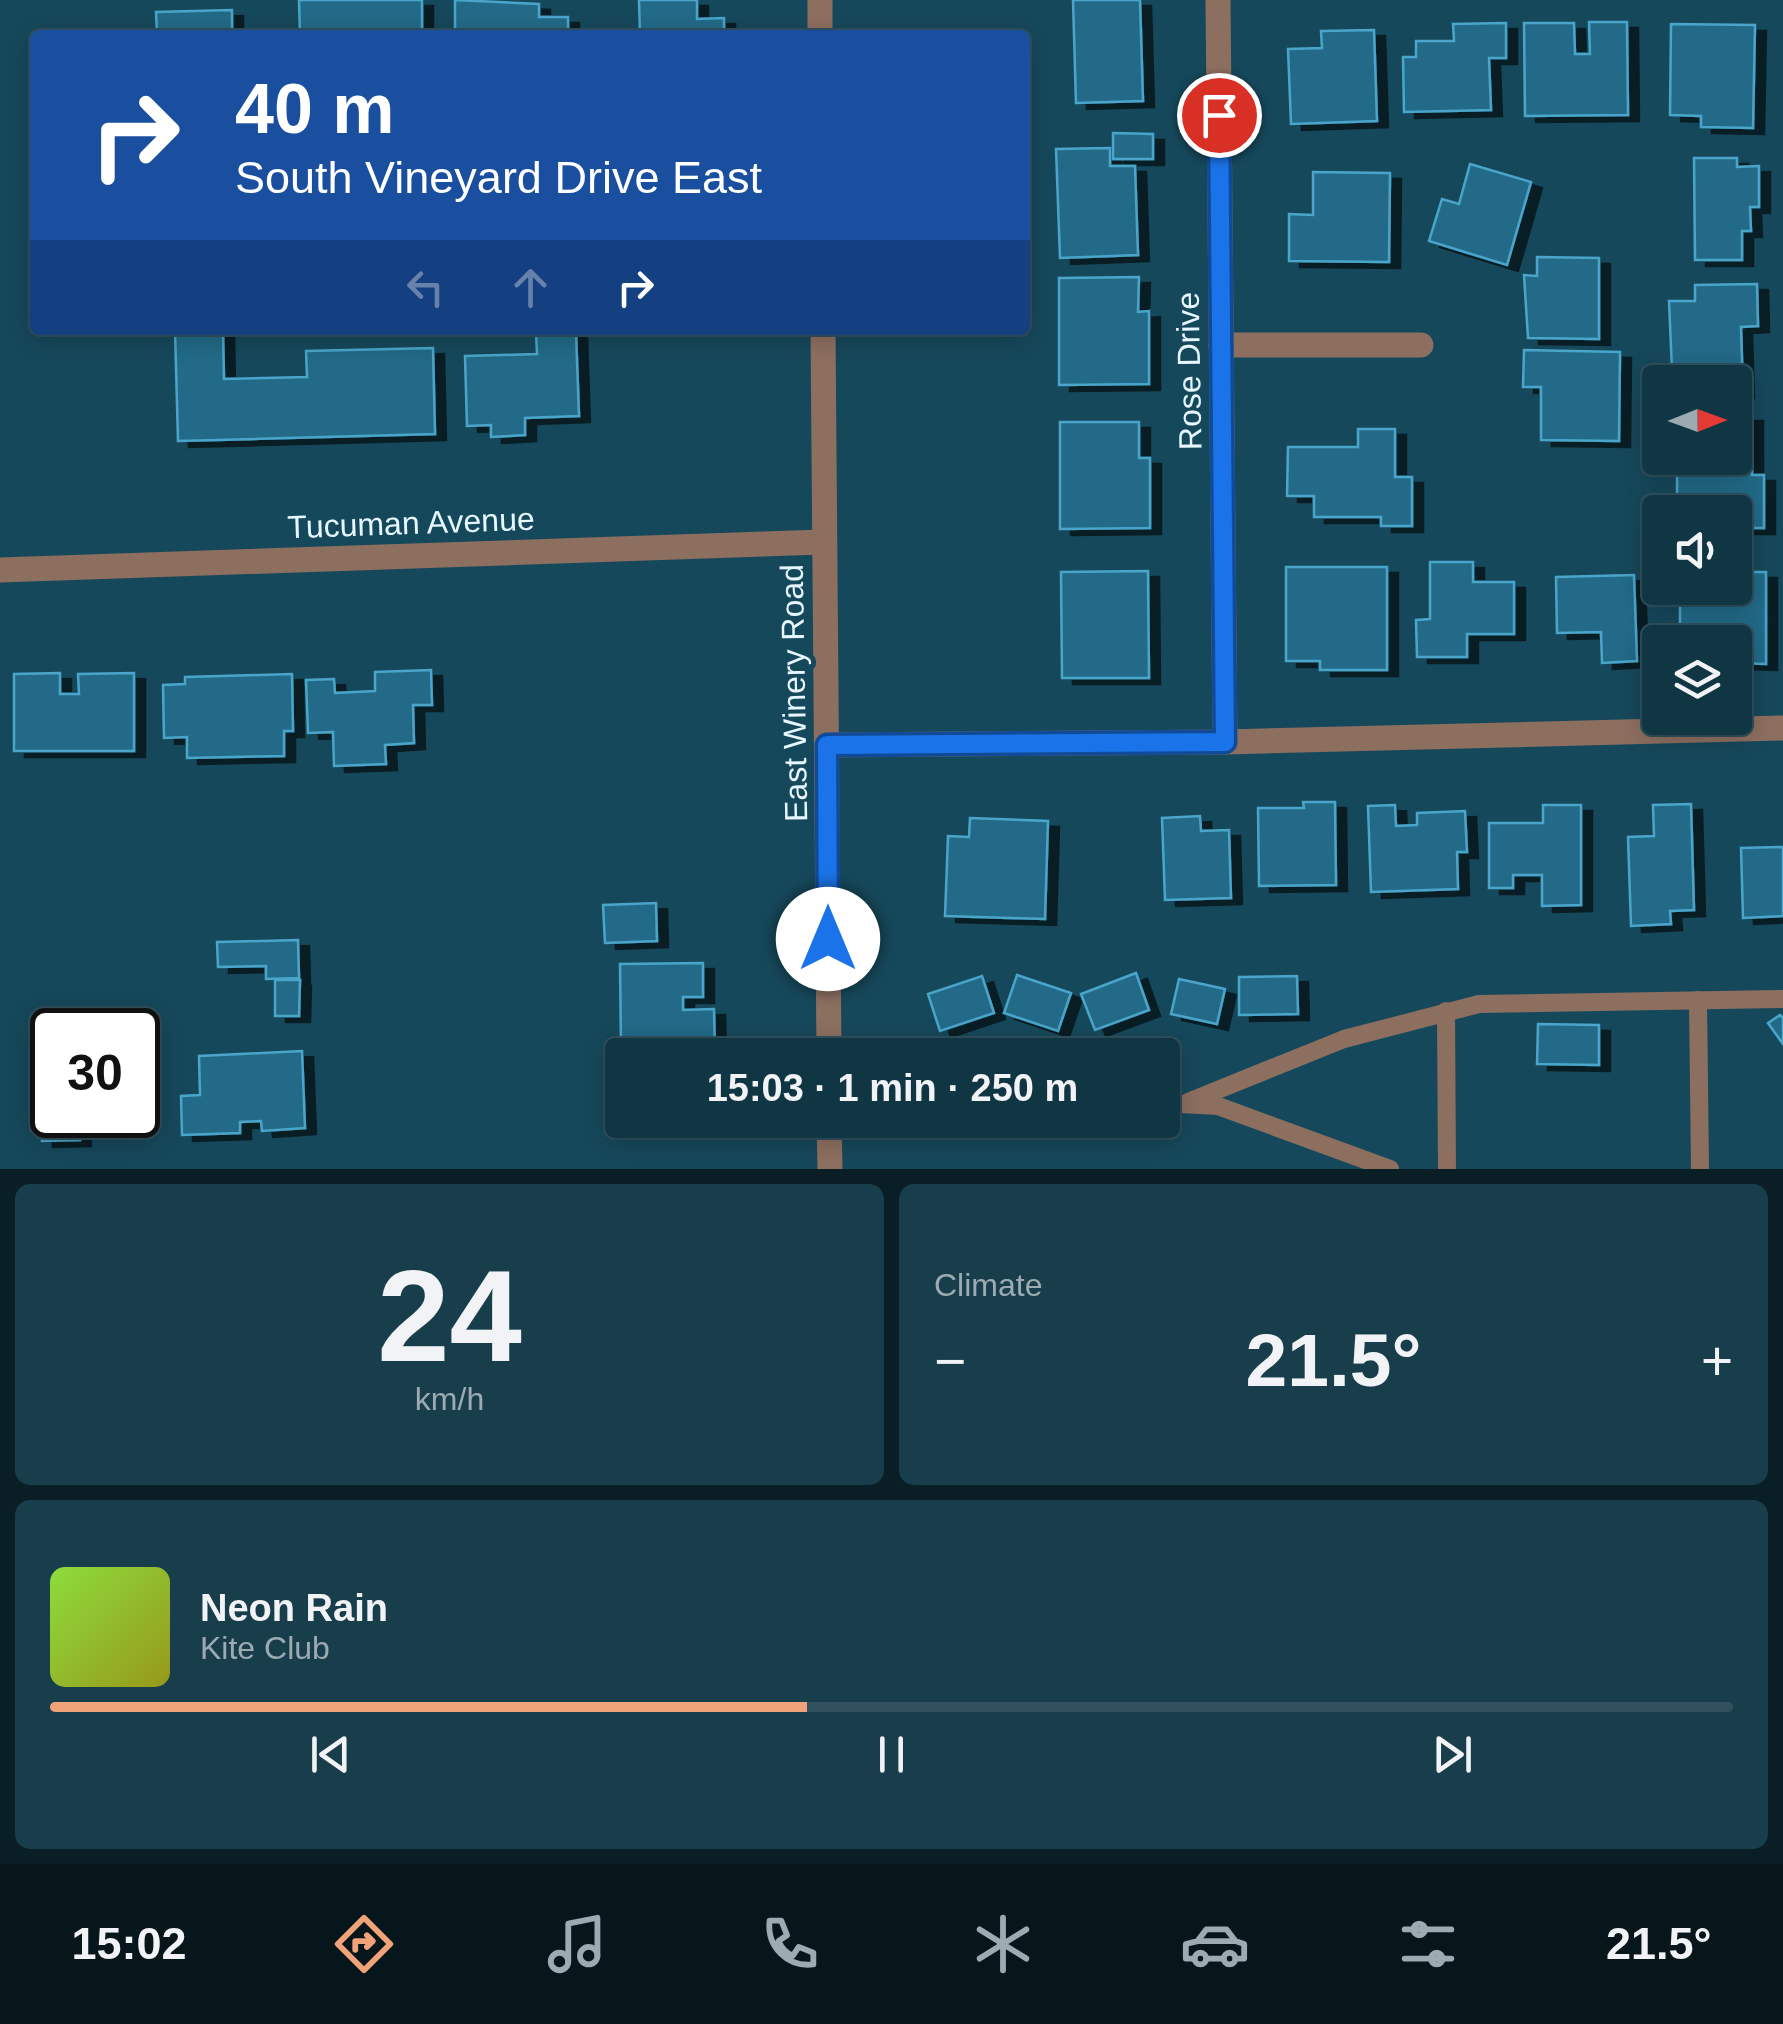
<!DOCTYPE html>
<meta charset="utf-8">
<style>
body{margin:0;font-family:Arial,sans-serif;background:#193e4b;color:#f1f3f6;height:100vh;display:flex;flex-direction:column;font-size:38px;white-space:nowrap}
*{box-sizing:border-box;margin:0}
p{font-size:32px;color:#9cabb2}
.icon{flex:none;width:55px;height:55px;fill:none;stroke:currentColor;stroke-width:2;stroke-linecap:round;stroke-linejoin:round}
.map{position:relative;height:1169px;overflow:hidden}
.drawer{display:flex;flex-direction:column;gap:15px;padding:15px;background:#091e25;flex:1}
.drawer>*{flex:none}
.top-card{position:absolute;left:30px;top:30px;width:1000px;height:305px;border-radius:10px;box-shadow:0 5px 25px #0003,0 0 0 2px #30505d;background:#1a4fa0;color:#fff;overflow:hidden}
.needle{width:65px;rotate:89deg}
.tools{position:absolute;left:1642px;top:365px;display:grid;gap:20px}
.tools a{display:grid;place-items:center;width:110px;height:110px;border-radius:10px;background:#103644;box-shadow:0 5px 25px #0003,0 0 0 2px #30505d;font-size:50px}
.speed{position:absolute;left:30px;top:1008px;display:flex;gap:20px;font-size:50px;font-weight:700;text-align:center}
.speed>*{display:grid;place-content:center;width:130px;height:130px;border-radius:50%;background:#103644;box-shadow:0 5px 25px #0003,0 0 0 2px #30505d;line-height:1}
.speed .limit{border:5px solid #111;border-radius:15px;background:#fff;color:#111}
.pin{position:absolute;display:grid;place-items:center;width:85px;height:85px;color:#fff;margin:-42px;border:5px solid #fff;border-radius:50%;box-shadow:0 2px 10px #0007}
.me{position:absolute;width:110px;margin:-55px;rotate:0deg;stroke-linejoin:round;filter:drop-shadow(0 0 8px #0008)}
.turn{display:flex;align-items:center;gap:35px;height:210px;padding:0 40px;font-size:45px}
.turn .icon{width:130px;height:130px;stroke-width:2.5}
.turn b{display:block;font-size:70px;line-height:85px}
.lanes{display:flex;align-items:center;height:95px;padding:0 40px;background:#0003;justify-content:center;gap:50px;direction:ltr}
.lanes .off{opacity:.35}
.big{font-size:75px;font-weight:700;line-height:1.1}
.drawer .card{flex:1;display:flex;flex-direction:column;justify-content:center;gap:15px;min-width:0;padding:0 35px;border-radius:15px;background:#193e4b}
.drawer .dial{align-items:center;gap:0}
.dial b{font-size:130px;line-height:1}
.song{display:flex;align-items:center;gap:30px}
.cover{width:120px;height:120px;border-radius:15px;background:linear-gradient(135deg,hsl(90 70% 55%),hsl(60 70% 35%))}
.played{height:10px;border-radius:5px;background:linear-gradient(90deg,#f0a279 45%,#30505d 45%)}
.keys{display:flex;justify-content:space-around;direction:ltr}
.heat{display:flex;justify-content:space-between;align-items:center;font-size:55px;direction:ltr}
.drawer .tiles{flex:1;display:grid;gap:15px;grid-template-columns:1fr 1fr}
.card:last-child{grid-column:span 2}
.trip{position:absolute;left:605px;top:1038px;width:575px;height:100px;border-radius:10px;background:#103644;box-shadow:0 5px 25px #0003,0 0 0 2px #30505d;font-weight:700;line-height:100px;text-align:center}
.menu{display:flex;height:160px;justify-content:space-around;align-items:center;background:#06161b;color:#9cabb2}
.menu .icon{width:70px;height:70px}
.menu .current{color:#f0a279}
.menu b{font-size:45px;color:#f1f3f6}
.map>svg:first-child{display:block}
.building{fill:#246b87;stroke:#49a5ca;stroke-width:2.5;filter:url(#shadow)}
.lines{fill:none;stroke-linecap:round;stroke-linejoin:round}
.service{stroke:#8d6f60;stroke-width:18}
.minor{stroke:#8d6f60;stroke-width:25}
.route-casing{stroke:#114b97;stroke-width:25}
.route{stroke:#1a73e8;stroke-width:18}
.labels{text-anchor:middle;stroke-width:10;stroke-linejoin:round;paint-order:stroke}
.street-label{font-size:32px;fill:#e6f7ff;stroke:#16485b}
</style>
<div class="map">
<svg width="1783" height="1169" viewBox="0 0 1783 1169">
<defs>
<filter id="shadow"><feDropShadow dx="11" dy="6" stdDeviation="0" flood-color="#0009"/></filter>
</defs>
<rect width="100%" height="100%" fill="#16485b"/>
<g class="building">
<path d="M299,0H422V29L402,30V35H300Z"/>
<path d="M455,0L539,4V17H568V35H455Z"/>
<path d="M639,0H697V19L724,18V35H640Z"/>
<path d="M1073,0H1140L1143,101L1076,103Z"/>
<path d="M232,10V35H157L156,12Z"/>
<path d="M1589,22H1627L1628,115L1525,116L1524,23H1574L1575,54H1590Z"/>
<path d="M1506,23V58H1489L1491,110L1404,112L1403,57H1416V41H1454L1453,24Z"/>
<path d="M1671,24L1755,25L1753,128L1701,127V116L1670,115Z"/>
<path d="M1374,30L1377,121L1291,124L1288,49L1322,48L1321,31Z"/>
<path d="M1113,133L1153,134V159H1113Z"/>
<path d="M1110,148V166H1135L1138,255L1060,258L1056,149Z"/>
<path d="M1694,158H1737V167L1759,166V207H1750L1751,231H1742V260H1695Z"/>
<path d="M1470,164L1531,182L1507,265L1429,241L1442,199L1459,204Z"/>
<path d="M1313,172L1390,173L1389,262L1289,261V214L1313,215Z"/>
<path d="M1537,257L1599,258V339L1528,338L1524,275L1537,276Z"/>
<path d="M1139,277L1138,312L1149,311V384L1059,385V278Z"/>
<path d="M1757,284L1758,326L1741,327L1743,392H1735V382H1689L1688,369L1672,370L1669,301H1695V285Z"/>
<path d="M175,330H223L224,379L307,377L306,351L433,348L435,434L178,441Z"/>
<path d="M576,332L579,416L525,418V435L491,437V425L467,426L465,356L537,354L536,333Z"/>
<path d="M1524,350L1620,352L1619,441L1541,440V387H1523Z"/>
<path d="M1735,415H1752V475H1764V528H1735V512H1677V458H1735Z"/>
<path d="M1060,422H1139V458H1150V528L1060,529Z"/>
<path d="M1358,429H1395V477H1412V526H1381V517H1314V496H1287L1288,447H1358Z"/>
<path d="M1430,562H1473V582H1514V634H1467V657H1417L1416,620L1430,619Z"/>
<path d="M1286,567H1387V670H1320V661H1286Z"/>
<path d="M1148,571L1149,678H1062L1061,572Z"/>
<path d="M1735,572H1766V664L1735,663V642H1680V593L1735,588Z"/>
<path d="M1634,575L1637,661L1602,663L1601,632L1557,633L1556,577Z"/>
<path d="M431,670L432,705H413L414,743L385,745L386,764L334,766L333,732L308,733L306,680L334,679L335,693L375,691V672Z"/>
<path d="M60,673V694H79L78,674L134,673V751H14V674Z"/>
<path d="M292,674L293,731H284V756L187,758V737L164,738L163,685L185,684V677Z"/>
<path d="M1303,802H1335L1336,885L1259,886L1258,808H1304Z"/>
<path d="M1691,804L1694,910L1670,911L1671,924L1631,926L1628,837L1654,836L1653,805Z"/>
<path d="M1395,805L1396,826L1417,825V813L1465,811L1467,852H1457L1458,889L1371,892L1368,806Z"/>
<path d="M1543,805H1581V905L1542,906V875H1513V888H1489V823H1543Z"/>
<path d="M1200,816L1201,831L1229,830L1231,898L1165,900L1162,818Z"/>
<path d="M970,818L1048,821L1045,919L945,916L948,836L969,837Z"/>
<path d="M1783,847V916L1743,918L1741,848Z"/>
<path d="M656,903L657,941L605,943L603,905Z"/>
<path d="M298,940L299,978L266,979V966L218,967L217,942Z"/>
<path d="M703,963V997H683V1010L714,1009L715,1055H644V1048H621L620,964Z"/>
<path d="M1136,973L1149,1010L1095,1030L1081,994Z"/>
<path d="M1017,975L1071,993L1058,1031L1004,1013Z"/>
<path d="M982,976L994,1013L940,1031L928,994Z"/>
<path d="M1297,976L1298,1014L1239,1015V977Z"/>
<path d="M1179,979L1225,989L1217,1024L1171,1014Z"/>
<path d="M275,980H300L299,1016H275Z"/>
<path d="M1780,1015L1783,1018V1044L1768,1023Z"/>
<path d="M1538,1024L1599,1025V1065L1537,1064Z"/>
<path d="M52,1048V1115H79L80,1140L42,1141L39,1049Z"/>
<path d="M302,1051L305,1128L262,1131L261,1121L240,1122V1133L182,1135L181,1096L200,1095L199,1056Z"/>
</g>
<g class="lines">
<g class="service">
<path d="M1698,1000L1700,1169"/>
<path d="M1446,1011L1447,1169"/>
<path d="M1188,1102L1344,1039L1479,1004L1783,999"/>
<path d="M1162,1103L1218,1106L1390,1169"/>
</g>
<g class="minor">
<path d="M820,0V35"/>
<path d="M1218,0L1225,742"/>
<path d="M823,330L829,1055"/>
<path d="M1221,345H1421"/>
<path d="M0,570L824,542"/>
<path d="M827,745L1225,742L1783,728"/>
<path d="M829,1120L830,1169"/>
</g>
</g>
<g class="lines">
<g class="route-casing">
<path id="route" d="M828,939L827,745L1225,742L1219,115"/>
</g>
<use href="#route" class="route"/>
</g>
<g class="labels">
<g class="street-label">
<text transform="translate(1189 371) rotate(-91)" y="11">Rose Drive</text>
<text transform="translate(411 523) rotate(-2)" y="11">Tucuman Avenue</text>
<text transform="translate(794 693) rotate(-91)" y="11">East Winery Road</text>
</g>
</g>
</svg>
<div class="tools">
<a><svg class="needle" viewBox="-14 -14 28 28"><path d="M0-13l5 13h-10z" fill="#e53935"/><path d="M0 13l5-13h-10z" fill="#9cabb2"/></svg></a>
<a><svg class="icon" aria-label="sound" viewBox="0 0 24 24"><path d="M4 9h4l5-4v14l-5-4H4zM17 9q2 3 0 6"/></svg></a>
<a><svg class="icon" aria-label="layers" viewBox="0 0 24 24"><path d="M12 4l9 5-9 5-9-5zM3 14l9 5 9-5"/></svg></a>
</div>
<div class="speed"><div class="limit">30</div></div>
<div class="pin" style="left:1219px;top:115px;background:#d93025"><svg class="icon" aria-label="arrive" viewBox="0 0 24 24"><path d="M6 21V4h12l-3 4 3 4H6"/></svg></div>
<svg class="me" style="left:828px;top:939px" viewBox="-20 -20 40 40"><circle r="19" fill="#fff"/><path d="M0-13L10 11 0 6-10 11z" fill="#1a73e8"/></svg>
<div class="trip">15:03 · 1 min · 250 m</div>
<div class="top-card">
<div class="turn"><svg class="icon" aria-label="right" viewBox="0 0 24 24"><path d="M7 20v-9h11M14 6l5 5-5 5"/></svg><div><b>40 m</b>South Vineyard Drive East</div></div>
<div class="lanes"><svg class="icon off" aria-label="left" viewBox="0 0 24 24"><path d="M17 20v-9H6M10 6l-5 5 5 5"/></svg><svg class="icon off" aria-label="ahead" viewBox="0 0 24 24"><path d="M12 20V5M6 11l6-6 6 6"/></svg><svg class="icon" aria-label="right" viewBox="0 0 24 24"><path d="M7 20v-9h11M14 6l5 5-5 5"/></svg></div>
</div>
</div>
<section class="drawer">
<div class="tiles">
<div class="card dial"><b>24</b><p>km/h</p></div>
<div class="card"><p>Climate</p>
<div class="heat"><a>−</a><b class="big">21.5°</b><a>+</a></div>
</div>
<div class="card">
<div class="song"><i class="cover"></i><div><b>Neon Rain</b><p>Kite Club</p></div></div>
<div class="played"></div>
<div class="keys"><svg class="icon" aria-label="previous" viewBox="0 0 24 24"><path d="M18 5L8 12l10 7zM5 5v14"/></svg><svg class="icon" aria-label="pause" viewBox="0 0 24 24"><path d="M8 5v14M16 5v14"/></svg><svg class="icon" aria-label="next" viewBox="0 0 24 24"><path d="M6 5l10 7-10 7zM19 5v14"/></svg></div>
</div>
</div>
</section>
<nav class="menu">
<b>15:02</b>
<svg class="icon current" aria-label="directions" viewBox="0 0 24 24"><path d="M12 3l9 9-9 9-9-9zM9 14v-3h6M13 9l2 2-2 2"/></svg>
<svg class="icon" aria-label="music" viewBox="0 0 24 24"><path d="M9 18V5l10-2v13"/><circle cx="6" cy="18" r="3"/><circle cx="16" cy="16" r="3"/></svg>
<svg class="icon" aria-label="phone" viewBox="0 0 24 24"><path d="M5 4h4l2 5-3 2q2 4 5 5l2-3 5 2v4C11 20 4 13 5 4z"/></svg>
<svg class="icon" aria-label="climate" viewBox="0 0 24 24"><path d="M12 3v18M4 7l16 10M4 17L20 7"/></svg>
<svg class="icon" aria-label="car" viewBox="0 0 24 24"><path d="M5 17H2v-5l4-1 3-4h7l3 4 3 1v5h-3M9 17h6M6 11h13"/><circle cx="7" cy="17" r="2"/><circle cx="17" cy="17" r="2"/></svg>
<svg class="icon" aria-label="filters" viewBox="0 0 24 24"><path d="M4 7h16M4 17h16"/><circle cx="9" cy="7" r="2"/><circle cx="15" cy="17" r="2"/></svg>
<b>21.5°</b>
</nav>
